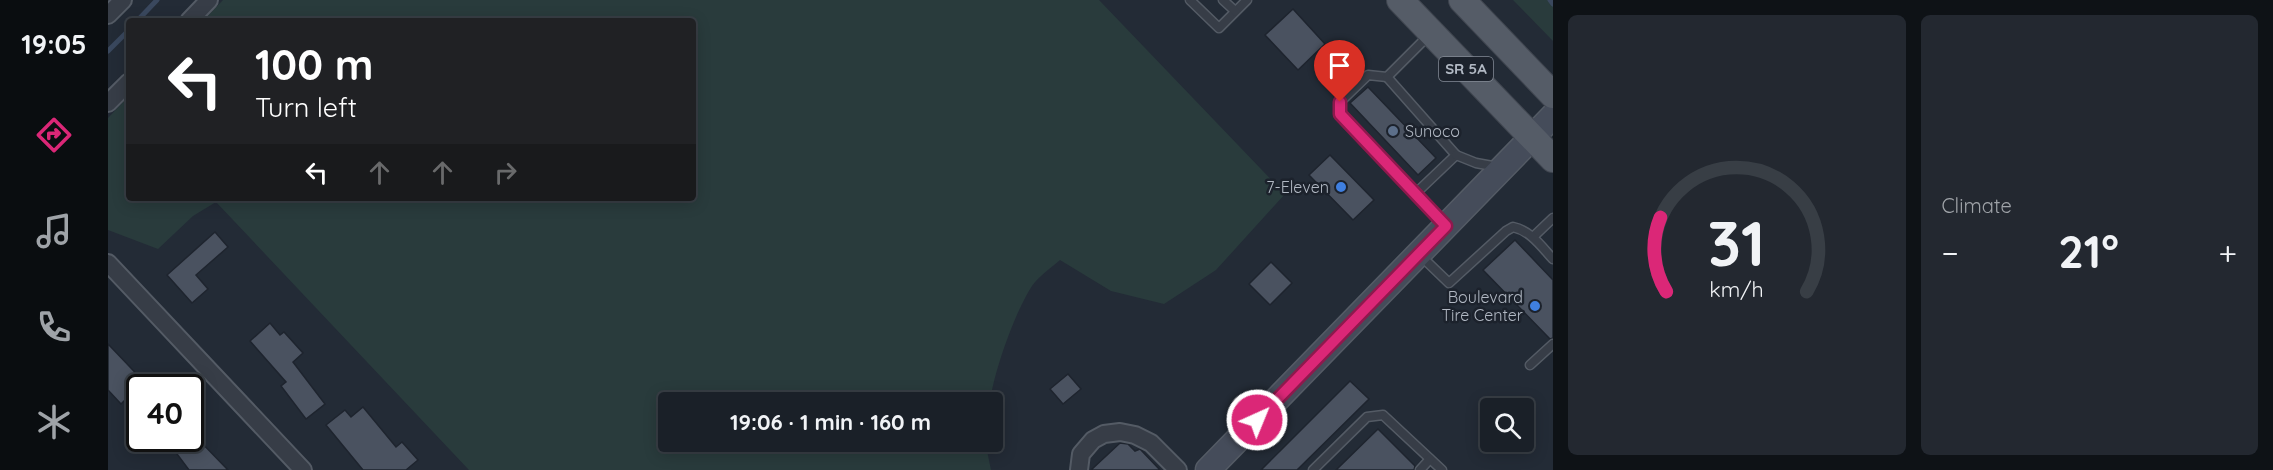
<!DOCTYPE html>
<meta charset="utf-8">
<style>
body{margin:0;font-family:Quicksand,sans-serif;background:#232830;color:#f1f3f6;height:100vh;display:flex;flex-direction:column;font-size:22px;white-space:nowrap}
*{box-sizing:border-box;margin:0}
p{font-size:20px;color:#9fa3a8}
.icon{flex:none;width:33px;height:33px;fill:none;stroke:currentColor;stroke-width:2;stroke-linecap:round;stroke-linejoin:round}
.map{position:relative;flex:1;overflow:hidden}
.panel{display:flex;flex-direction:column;gap:15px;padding:15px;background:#0e1216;width:720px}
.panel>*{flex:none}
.banner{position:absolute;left:18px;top:18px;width:570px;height:183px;border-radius:6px;box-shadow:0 3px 15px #0003,0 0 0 2px #383e45;background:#202124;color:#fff;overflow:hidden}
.tools{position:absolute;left:1372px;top:398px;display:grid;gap:12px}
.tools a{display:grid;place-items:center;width:54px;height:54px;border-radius:6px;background:#1a2028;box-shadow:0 3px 15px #0003,0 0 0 2px #383e45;font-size:30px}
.speed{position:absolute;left:18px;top:374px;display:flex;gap:12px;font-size:30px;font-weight:700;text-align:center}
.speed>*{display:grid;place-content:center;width:78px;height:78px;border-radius:50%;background:#1a2028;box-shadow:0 3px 15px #0003,0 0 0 2px #383e45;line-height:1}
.speed .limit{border:3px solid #111;border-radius:9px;background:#fff;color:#111}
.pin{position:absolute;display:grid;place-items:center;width:51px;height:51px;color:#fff;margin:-62px -26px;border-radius:50% 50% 50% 0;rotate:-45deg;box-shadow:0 0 6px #0007}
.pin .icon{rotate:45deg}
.me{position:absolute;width:66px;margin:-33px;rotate:44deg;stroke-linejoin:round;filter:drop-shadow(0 0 4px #0008)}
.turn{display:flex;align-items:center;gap:21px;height:126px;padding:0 30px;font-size:27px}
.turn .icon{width:78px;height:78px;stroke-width:2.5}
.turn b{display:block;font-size:42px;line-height:51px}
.lanes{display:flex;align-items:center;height:57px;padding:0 30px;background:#0003;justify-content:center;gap:30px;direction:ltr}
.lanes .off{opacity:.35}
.big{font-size:45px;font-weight:800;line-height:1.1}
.panel .tile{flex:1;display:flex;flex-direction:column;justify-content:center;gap:9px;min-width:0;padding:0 21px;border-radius:9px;background:#232830}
.panel .dial{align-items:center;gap:0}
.dial svg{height:156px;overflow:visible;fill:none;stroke:#383e45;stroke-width:7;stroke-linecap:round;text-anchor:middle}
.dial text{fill:#f1f3f6;stroke:none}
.heat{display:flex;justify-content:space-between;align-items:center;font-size:33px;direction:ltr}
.panel .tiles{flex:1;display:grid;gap:15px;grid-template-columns:repeat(2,1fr)}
.trip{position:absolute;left:550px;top:392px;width:345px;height:60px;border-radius:6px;background:#1a2028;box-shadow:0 3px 15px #0003,0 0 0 2px #383e45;font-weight:800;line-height:60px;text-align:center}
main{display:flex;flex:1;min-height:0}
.menu{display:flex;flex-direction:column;width:108px;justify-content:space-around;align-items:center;background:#0a0d10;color:#9fa3a8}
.menu .icon{width:42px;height:42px}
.menu .current{color:#db2777}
.menu b{font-size:27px;color:#f1f3f6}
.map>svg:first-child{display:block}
.green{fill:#293b3c}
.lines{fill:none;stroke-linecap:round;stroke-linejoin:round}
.stream{stroke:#3a485e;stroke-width:5}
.building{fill:#4a5260;stroke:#1e242e;stroke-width:1.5}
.lane-casing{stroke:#545b65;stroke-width:11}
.street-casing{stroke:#545b65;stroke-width:20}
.secondary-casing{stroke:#545b65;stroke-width:27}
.primary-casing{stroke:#404650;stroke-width:28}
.lane{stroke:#373d47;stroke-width:8}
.street{stroke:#373d47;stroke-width:16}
.secondary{stroke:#454c5a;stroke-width:24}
.primary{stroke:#555c67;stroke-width:26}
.route-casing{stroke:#8e194d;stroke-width:15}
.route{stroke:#db2777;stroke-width:10}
.service-dot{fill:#5c6f8a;stroke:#1c222c;stroke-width:2}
.shop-dot{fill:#3f7fe0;stroke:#1c222c;stroke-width:2}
.labels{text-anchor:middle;stroke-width:5;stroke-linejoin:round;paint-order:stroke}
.shield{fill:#1c222c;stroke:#848b96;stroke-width:1.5}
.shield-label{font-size:15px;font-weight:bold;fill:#b1b8c3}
.poi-label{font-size:16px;fill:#b1b8c3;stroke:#1c222c;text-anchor:end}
</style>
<main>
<nav class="menu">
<b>19:05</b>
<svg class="icon current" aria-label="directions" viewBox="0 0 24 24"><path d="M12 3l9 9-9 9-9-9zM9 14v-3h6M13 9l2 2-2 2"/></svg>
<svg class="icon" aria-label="music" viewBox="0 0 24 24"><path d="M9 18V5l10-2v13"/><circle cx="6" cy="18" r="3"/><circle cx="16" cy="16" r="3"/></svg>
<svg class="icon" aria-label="phone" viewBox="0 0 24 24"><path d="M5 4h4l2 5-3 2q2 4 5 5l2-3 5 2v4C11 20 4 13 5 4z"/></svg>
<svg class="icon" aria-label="climate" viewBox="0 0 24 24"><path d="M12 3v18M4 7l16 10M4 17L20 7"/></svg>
</nav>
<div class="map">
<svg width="1445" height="470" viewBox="0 0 1445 470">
<rect width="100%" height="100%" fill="#232b36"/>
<g class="green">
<path d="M115,0H991L1177,194L1108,270L1056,304L1003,291L952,260C943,268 931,276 924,286C907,312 886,371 882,402H561V441H877L883,470H361L108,202L85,216L50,249L0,230V118L21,96V198H585V21H95Z"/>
<path d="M1405,0H1445V41Z"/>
</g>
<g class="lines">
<g class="stream">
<path d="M1442,0L1445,4"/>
<path d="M29,21L49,0"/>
<path d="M0,51L21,30"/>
</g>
</g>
<g class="building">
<path d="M1185,9L1217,44L1190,70L1157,35Z"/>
<path d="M1260,87L1328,158L1310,175L1242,103Z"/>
<path d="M1222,155L1266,200L1245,220L1201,175Z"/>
<path d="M107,232L120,247L88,275L100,289L84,303L59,275Z"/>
<path d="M1407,240L1445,280V338L1442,339L1375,270Z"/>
<path d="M1163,262L1184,283L1162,305L1141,284Z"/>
<path d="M162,323L172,335L176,332L195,353L185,362L217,404L198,419L173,386L178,382L142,341Z"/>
<path d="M0,344L41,387H32V414L18,399L13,404L0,390Z"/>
<path d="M960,374L973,389L955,404L942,389Z"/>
<path d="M1242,381L1261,399L1189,470H1153Z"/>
<path d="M255,407L288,447L294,442L310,460L298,470H255L218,425L237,410L243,417Z"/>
<path d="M1270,429L1307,466L1306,470H1228Z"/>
<path d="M57,438H89L120,470H81Z"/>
<path d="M1012,443L1020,444L1027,451L1032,449L1052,470H983Z"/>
</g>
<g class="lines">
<g class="lane-casing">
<g id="lane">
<path d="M1082,0L1111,28L1139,0"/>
<path d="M1115,0L1127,11"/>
<path d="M1321,35L1279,77L1260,75L1232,102V114L1336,224"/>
<path d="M1279,77L1348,155L1307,194"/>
<path d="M1348,155L1368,163L1390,167"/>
<path d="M1425,237L1445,218"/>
<path d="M1313,256L1341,283L1398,231L1405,227C1423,231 1433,246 1445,259"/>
<path d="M1422,365L1445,344"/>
<path d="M1205,470L1259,417L1275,415L1334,470"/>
<path d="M1312,470L1322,459"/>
</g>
</g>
<g class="street-casing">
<g id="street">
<path d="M0,15L15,0"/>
<path d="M81,21L101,0"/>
<path d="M0,103L21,82"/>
<path d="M0,263L195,470"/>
<path d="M971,470L973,454L985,440L996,434L1012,432L1027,435L1043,443L1070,470"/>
</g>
</g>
<g class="secondary-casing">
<path id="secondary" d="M1100,470L1445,116"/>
</g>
<g class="primary-casing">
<g id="primary">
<path d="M1292,0L1445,159"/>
<path d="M1354,0L1445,95"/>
</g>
</g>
<use href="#lane" class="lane"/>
<use href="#street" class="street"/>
<use href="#secondary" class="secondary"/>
<use href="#primary" class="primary"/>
</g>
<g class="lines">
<g class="route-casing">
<path id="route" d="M1149,420L1338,226L1232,114V102"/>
</g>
<use href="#route" class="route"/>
</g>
<circle class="service-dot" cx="1285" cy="131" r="6"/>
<g class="shop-dot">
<circle cx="1233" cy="187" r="6"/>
<circle cx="1427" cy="306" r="6"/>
</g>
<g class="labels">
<rect class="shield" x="1331" y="57" width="54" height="24" rx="4.5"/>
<g class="shield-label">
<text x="1358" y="74">SR 5A</text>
</g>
<g class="poi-label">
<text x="1297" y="137" text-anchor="start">Sunoco</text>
<text x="1221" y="193">7-Eleven</text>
<text x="1415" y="303">Boulevard<tspan x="1415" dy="18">Tire Center</tspan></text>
</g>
</g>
</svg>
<div class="tools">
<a><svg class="icon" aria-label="search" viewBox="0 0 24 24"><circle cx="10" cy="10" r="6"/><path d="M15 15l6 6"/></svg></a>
</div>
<div class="speed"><div class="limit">40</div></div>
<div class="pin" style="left:1232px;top:102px;background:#d93025"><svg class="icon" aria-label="arrive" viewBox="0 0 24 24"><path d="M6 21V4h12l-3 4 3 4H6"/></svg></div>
<svg class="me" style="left:1149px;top:420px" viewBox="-20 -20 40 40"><circle r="17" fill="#db2777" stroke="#fff" stroke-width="3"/><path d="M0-11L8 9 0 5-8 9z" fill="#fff"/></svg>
<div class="trip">19:06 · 1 min · 160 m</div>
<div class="banner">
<div class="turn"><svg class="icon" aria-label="left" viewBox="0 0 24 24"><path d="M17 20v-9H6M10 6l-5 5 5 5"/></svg><div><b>100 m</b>Turn left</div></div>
<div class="lanes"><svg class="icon" aria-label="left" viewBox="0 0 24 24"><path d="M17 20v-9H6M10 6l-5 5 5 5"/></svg><svg class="icon off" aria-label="ahead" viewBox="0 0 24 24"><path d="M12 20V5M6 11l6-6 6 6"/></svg><svg class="icon off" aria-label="ahead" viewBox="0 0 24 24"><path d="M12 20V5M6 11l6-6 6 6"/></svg><svg class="icon off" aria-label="right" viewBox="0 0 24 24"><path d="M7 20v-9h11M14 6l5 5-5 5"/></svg></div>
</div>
</div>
<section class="panel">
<div class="tiles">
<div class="tile dial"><svg viewBox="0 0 100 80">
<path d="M14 69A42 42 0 1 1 86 69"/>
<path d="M14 69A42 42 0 0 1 11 31" stroke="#db2777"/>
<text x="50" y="56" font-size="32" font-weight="700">31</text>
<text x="50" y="72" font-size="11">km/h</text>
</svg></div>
<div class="tile"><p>Climate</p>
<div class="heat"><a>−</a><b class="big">21°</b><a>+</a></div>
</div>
</div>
</section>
</main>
